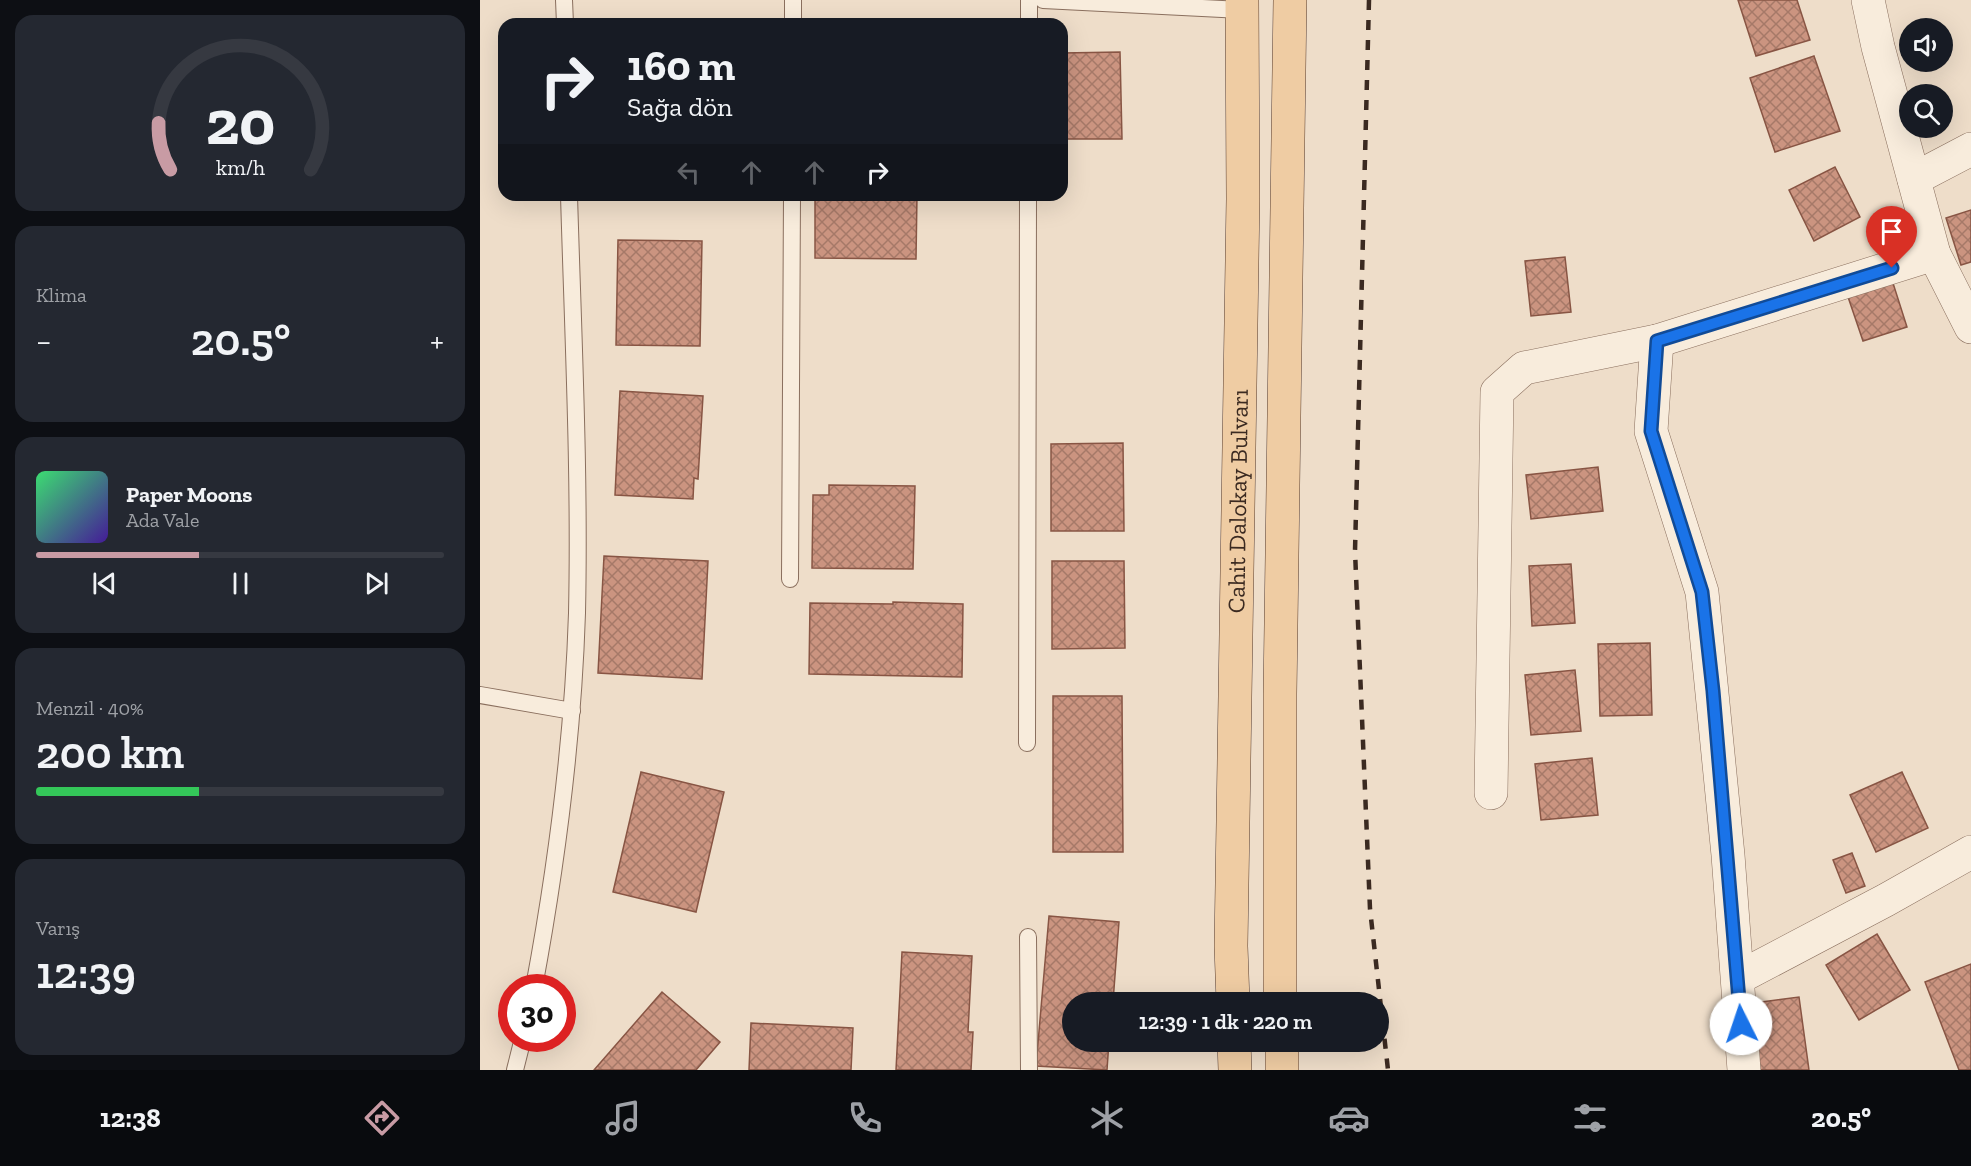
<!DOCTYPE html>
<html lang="tr">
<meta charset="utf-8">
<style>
body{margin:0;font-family:"Zilla Slab",serif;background:#242831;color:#f1f3f6;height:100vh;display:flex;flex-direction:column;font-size:22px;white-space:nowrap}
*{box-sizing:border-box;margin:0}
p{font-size:20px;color:#9ea1a6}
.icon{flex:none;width:33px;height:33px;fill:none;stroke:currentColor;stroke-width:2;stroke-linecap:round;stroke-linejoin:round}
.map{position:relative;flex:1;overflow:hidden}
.panel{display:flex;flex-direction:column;gap:15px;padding:15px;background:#0d0f14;width:480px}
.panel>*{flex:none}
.top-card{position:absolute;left:18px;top:18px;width:570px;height:183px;border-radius:18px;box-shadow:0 6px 24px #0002;background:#171b24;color:#f1f3f6;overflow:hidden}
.tools{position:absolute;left:1419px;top:18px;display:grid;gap:12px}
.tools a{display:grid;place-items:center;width:54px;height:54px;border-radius:50%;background:#171b24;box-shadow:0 6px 24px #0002;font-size:30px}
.speed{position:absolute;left:18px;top:974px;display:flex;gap:12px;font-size:30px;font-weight:700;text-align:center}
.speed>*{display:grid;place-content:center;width:78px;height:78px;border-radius:50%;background:#171b24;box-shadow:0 6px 24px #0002;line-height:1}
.speed .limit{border:9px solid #d22;background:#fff;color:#111}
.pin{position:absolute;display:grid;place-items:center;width:51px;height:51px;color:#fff;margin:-62px -26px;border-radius:50% 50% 50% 0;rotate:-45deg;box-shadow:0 0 6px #0007}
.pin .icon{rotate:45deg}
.me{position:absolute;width:66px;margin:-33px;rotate:356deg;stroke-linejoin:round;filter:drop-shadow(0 0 4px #0008)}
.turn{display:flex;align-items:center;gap:21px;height:126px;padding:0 30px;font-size:27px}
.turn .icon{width:78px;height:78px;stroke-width:2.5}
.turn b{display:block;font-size:42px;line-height:51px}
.lanes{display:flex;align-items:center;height:57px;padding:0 30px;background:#0003;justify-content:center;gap:30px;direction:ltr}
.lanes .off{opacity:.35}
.big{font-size:45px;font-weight:600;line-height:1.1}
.panel .card{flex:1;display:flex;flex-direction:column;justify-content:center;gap:9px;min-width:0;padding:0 21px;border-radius:18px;background:#242831}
.panel .dial{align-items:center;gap:0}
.dial svg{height:156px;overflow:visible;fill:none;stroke:#363941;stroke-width:7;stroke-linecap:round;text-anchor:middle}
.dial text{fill:#f1f3f6;stroke:none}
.song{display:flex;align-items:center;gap:18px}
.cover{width:72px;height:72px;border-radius:9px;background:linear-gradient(135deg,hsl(140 70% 55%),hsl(260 70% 35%))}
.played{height:6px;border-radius:3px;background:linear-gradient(90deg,#c89ba4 40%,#363941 40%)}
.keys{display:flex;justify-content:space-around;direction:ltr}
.heat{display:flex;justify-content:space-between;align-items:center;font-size:33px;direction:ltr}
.charge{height:9px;border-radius:4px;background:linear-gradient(90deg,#34c759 40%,#363941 0)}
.trip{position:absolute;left:582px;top:992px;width:327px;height:60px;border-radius:30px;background:#171b24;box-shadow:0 6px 24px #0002;font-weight:600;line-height:60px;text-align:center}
.dock{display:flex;height:96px;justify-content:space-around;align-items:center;background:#090b0e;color:#9ea1a6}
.dock .icon{width:42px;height:42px}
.dock .active{color:#c89ba4}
.dock b{font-size:27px;color:#f1f3f6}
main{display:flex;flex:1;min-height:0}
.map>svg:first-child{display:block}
.building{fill:url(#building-cross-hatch);stroke:#854;stroke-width:1.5}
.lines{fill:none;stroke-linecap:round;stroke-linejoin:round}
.lane-casing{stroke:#8a6f5e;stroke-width:18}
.street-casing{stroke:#8a6f5e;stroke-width:34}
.primary-casing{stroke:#583e32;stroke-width:34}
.lane{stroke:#f8ecdc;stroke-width:16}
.street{stroke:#f8ecdc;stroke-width:33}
.primary{stroke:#efcca3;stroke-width:33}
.rail{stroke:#3b2a21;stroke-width:4.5;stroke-dasharray:10 10;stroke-linecap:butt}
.route-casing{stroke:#114b97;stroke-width:15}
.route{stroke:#1a73e8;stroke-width:10}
.labels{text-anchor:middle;stroke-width:4.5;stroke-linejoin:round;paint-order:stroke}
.street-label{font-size:24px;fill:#3b2a21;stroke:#f5e9d8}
</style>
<main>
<section class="panel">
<div class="card dial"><svg viewBox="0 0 100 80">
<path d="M14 69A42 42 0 1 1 86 69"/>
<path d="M14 69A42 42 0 0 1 8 45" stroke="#c89ba4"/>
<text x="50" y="56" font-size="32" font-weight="700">20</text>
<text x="50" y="72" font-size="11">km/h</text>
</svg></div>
<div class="card"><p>Klima</p>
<div class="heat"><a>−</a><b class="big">20.5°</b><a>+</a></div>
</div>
<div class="card">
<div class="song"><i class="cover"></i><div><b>Paper Moons</b><p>Ada Vale</p></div></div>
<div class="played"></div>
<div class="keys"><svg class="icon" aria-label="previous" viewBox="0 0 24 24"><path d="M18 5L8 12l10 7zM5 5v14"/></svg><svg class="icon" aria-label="pause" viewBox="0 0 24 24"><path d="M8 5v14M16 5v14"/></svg><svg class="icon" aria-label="next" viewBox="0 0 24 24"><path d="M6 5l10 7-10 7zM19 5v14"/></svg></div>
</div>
<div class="card"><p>Menzil · 40%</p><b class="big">200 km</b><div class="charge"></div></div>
<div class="card"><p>Varış</p><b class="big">12:39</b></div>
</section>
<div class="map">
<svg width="1491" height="1070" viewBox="0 0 1491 1070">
<defs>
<pattern id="building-cross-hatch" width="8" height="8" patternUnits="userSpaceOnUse" patternTransform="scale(1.5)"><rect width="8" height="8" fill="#cb9480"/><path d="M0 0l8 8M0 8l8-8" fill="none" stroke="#a67968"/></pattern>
</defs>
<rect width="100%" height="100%" fill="#eeddc9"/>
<g class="building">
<path d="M1258,0H1317L1330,40L1276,56Z"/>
<path d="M640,52L642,139H582V53Z"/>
<path d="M1334,56L1360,131L1295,152L1270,78Z"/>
<path d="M1355,167L1380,217L1334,241L1309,190Z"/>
<path d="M335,195H437L436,259L335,258Z"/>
<path d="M1491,210V262L1481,265L1466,218Z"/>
<path d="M138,240L222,241L220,346L136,345Z"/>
<path d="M1085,257L1091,312L1051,316L1045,261Z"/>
<path d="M1412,280L1427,327L1383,341L1367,294Z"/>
<path d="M140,391L223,396L218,479L214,478L213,499L135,495Z"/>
<path d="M643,443L644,531H571V444Z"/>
<path d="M1118,467L1123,511L1051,519L1046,475Z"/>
<path d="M349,485L435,486L433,569L332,568L333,495H349Z"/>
<path d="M124,556L228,561L222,679L118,673Z"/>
<path d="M572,561H644L645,648L572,649Z"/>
<path d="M1091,564L1095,623L1052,626L1049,566Z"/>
<path d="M413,602L483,604L482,677L329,674L330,603L413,604Z"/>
<path d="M1170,643L1172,715L1120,716L1118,644Z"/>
<path d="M1095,670L1101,731L1051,735L1045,675Z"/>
<path d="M573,696H642L643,852H573Z"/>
<path d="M1112,758L1118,815L1061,820L1055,764Z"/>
<path d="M161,772L244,792L216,912L133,892Z"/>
<path d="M1422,772L1448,828L1396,852L1370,795Z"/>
<path d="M1372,853L1385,886L1366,893L1353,860Z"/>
<path d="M569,916L639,922L633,1002H592V1041H629L627,1070L556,1066Z"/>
<path d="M1397,934L1430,990L1379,1020L1346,965Z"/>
<path d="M422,952L492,956L488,1032H493L491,1070H416Z"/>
<path d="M1491,964V1070H1479L1445,982Z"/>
<path d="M182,992L240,1042L216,1070H114Z"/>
<path d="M1319,997L1329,1070H1277L1267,1004Z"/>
<path d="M271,1023L373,1028L371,1070H269Z"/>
</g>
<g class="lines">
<g class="lane-casing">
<g id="lane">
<path d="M84,0L85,24"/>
<path d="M563,0L762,10"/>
<path d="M313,24V0"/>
<path d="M549,24V0"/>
<path d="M310,579L312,195"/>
<path d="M0,695L92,711"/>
<path d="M547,743L548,195"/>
<path d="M548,937L549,1070"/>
<path d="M54,987C77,863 93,739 97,613C100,474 93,334 89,195"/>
<path d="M35,1070L43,1038"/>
</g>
</g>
<g class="street-casing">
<g id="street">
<path d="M1388,0L1398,47L1454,254L1491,327"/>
<path d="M1434,179L1491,149"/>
<path d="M1177,341L1171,431L1222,592L1248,855L1264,1070"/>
<path d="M1011,793L1017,392L1044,368L1177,341L1454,254"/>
<path d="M1258,978L1406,900L1491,852"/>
</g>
</g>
<g class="primary-casing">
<g id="primary">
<path id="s1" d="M753,1002L751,946L763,199L762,0"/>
<path d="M800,1002V694L810,0"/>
<path d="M754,1041L755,1070"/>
<path d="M802,1041V1070"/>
</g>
</g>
<use href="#lane" class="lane"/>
<use href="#street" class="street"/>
<use href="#primary" class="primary"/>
<path class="rail" d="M889,0L875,551L890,909L908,1070"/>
</g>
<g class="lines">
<g class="route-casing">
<path id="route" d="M1261,1024L1233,691L1222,592L1171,431L1177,341L1412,268"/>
</g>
<use href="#route" class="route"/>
</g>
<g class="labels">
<g class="street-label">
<text dy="8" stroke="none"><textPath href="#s1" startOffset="501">Cahit Dalokay Bulvarı</textPath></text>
</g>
</g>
</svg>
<div class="tools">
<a><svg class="icon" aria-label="sound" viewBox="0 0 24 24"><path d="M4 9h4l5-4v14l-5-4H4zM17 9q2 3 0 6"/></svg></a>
<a><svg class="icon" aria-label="search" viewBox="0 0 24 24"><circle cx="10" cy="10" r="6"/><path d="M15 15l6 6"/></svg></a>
</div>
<div class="speed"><div class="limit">30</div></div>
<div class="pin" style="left:1412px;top:268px;background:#d93025"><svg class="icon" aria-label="arrive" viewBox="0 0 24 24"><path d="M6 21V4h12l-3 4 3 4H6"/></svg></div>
<svg class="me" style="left:1261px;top:1024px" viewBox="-20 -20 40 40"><circle r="19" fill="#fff"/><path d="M0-13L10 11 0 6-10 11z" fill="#1a73e8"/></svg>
<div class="trip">12:39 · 1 dk · 220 m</div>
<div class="top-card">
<div class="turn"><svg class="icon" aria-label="right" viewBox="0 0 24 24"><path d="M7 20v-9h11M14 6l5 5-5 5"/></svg><div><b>160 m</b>Sağa dön</div></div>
<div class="lanes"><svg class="icon off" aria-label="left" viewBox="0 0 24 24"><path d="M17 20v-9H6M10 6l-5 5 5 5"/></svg><svg class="icon off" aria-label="ahead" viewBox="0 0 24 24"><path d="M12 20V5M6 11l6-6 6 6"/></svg><svg class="icon off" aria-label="ahead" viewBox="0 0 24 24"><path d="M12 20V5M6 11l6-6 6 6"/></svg><svg class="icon" aria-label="right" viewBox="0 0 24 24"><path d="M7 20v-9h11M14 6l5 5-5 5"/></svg></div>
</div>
</div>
</main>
<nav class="dock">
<b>12:38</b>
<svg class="icon active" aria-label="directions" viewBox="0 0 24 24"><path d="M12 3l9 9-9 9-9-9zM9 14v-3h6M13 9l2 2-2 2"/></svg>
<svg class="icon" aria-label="music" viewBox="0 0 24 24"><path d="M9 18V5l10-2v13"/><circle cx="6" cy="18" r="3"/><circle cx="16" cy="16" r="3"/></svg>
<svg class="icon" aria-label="phone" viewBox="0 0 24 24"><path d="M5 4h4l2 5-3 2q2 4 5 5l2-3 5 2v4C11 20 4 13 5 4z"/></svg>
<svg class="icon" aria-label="climate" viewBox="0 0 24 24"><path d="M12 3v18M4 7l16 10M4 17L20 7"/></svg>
<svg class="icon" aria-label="car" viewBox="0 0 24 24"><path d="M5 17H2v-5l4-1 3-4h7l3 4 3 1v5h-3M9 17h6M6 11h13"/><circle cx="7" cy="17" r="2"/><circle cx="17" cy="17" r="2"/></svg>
<svg class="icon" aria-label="filters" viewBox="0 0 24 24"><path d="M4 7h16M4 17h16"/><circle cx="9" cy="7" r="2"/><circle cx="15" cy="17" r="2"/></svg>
<b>20.5°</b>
</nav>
